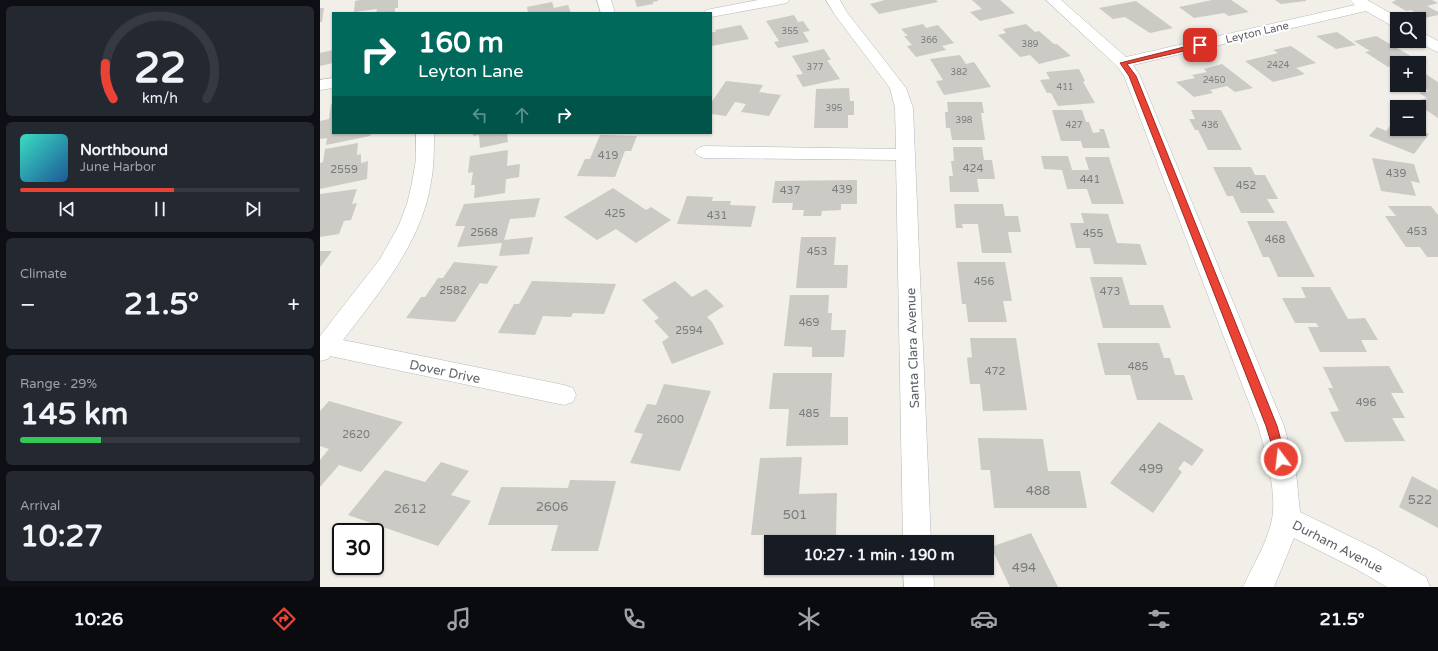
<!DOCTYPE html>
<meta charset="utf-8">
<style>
body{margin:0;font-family:"Varela Round",sans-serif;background:#242831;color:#f1f3f6;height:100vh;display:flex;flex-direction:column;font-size:15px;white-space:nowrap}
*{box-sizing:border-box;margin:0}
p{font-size:13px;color:#9ea1a6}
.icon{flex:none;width:22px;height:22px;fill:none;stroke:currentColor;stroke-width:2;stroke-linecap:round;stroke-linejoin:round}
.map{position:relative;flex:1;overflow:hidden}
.sheet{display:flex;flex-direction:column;gap:6px;padding:6px;background:#0d0f14;width:320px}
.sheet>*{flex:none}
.guide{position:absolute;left:12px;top:12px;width:380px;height:122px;border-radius:0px;box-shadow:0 1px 3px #0004;background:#00695c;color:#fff;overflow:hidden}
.controls{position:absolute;left:1070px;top:12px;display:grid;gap:8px}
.controls a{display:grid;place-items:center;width:36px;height:36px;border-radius:0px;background:#171b24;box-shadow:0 1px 3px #0004;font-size:20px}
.speed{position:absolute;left:12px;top:523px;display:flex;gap:8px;font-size:20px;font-weight:700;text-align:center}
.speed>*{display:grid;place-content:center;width:52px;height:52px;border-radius:50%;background:#171b24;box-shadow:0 1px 3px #0004;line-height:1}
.speed .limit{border:2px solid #111;border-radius:6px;background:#fff;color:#111}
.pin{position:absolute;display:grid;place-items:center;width:34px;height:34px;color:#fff;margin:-17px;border-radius:8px;box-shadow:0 2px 6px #0006}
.me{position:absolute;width:44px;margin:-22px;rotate:345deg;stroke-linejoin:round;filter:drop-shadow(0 0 3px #0008)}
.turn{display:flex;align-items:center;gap:14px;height:84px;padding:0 20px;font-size:18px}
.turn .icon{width:52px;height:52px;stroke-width:2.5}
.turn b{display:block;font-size:28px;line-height:34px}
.lanes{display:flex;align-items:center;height:38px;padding:0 20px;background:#0003;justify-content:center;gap:20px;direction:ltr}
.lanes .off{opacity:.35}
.big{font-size:30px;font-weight:700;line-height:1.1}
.sheet .widget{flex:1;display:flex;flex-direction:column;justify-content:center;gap:6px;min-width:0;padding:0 14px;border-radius:6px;background:#242831}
.sheet .dial{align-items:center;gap:0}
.dial svg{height:104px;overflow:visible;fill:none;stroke:#363941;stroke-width:7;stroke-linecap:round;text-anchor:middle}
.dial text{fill:#f1f3f6;stroke:none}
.song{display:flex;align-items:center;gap:12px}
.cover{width:48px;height:48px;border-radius:6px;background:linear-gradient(135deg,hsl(170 70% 55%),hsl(210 70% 35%))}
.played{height:4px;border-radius:2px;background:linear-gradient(90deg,#ea4335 55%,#363941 55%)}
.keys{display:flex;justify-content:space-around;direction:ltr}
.heat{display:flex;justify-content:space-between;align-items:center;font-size:22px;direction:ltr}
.charge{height:6px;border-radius:3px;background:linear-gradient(90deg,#34c759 29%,#363941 0)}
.trip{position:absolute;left:444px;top:535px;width:230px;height:40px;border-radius:0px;background:#171b24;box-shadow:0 1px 3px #0004;font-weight:700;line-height:40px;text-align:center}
.menu{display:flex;height:64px;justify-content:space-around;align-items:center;background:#090b0e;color:#9ea1a6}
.menu .icon{width:28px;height:28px}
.menu .active{color:#ea4335}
.menu b{font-size:18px;color:#f1f3f6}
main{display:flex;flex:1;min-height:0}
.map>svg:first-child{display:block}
.building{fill:#cccac5}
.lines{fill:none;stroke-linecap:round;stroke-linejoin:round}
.minor-casing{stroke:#b5b8bc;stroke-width:1}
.minor{fill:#fff;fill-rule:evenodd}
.route{fill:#ea4335;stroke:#982c22}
.labels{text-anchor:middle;stroke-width:4;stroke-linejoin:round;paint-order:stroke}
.far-number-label{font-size:9px;fill:#7a7d7f}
.far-street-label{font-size:11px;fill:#5f6368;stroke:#fff}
.number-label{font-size:11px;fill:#7a7d7f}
.street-label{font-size:13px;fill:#5f6368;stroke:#fff}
.near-number-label{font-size:13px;fill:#7a7d7f}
</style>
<main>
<section class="sheet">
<div class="widget dial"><svg viewBox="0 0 100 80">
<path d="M14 69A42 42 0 1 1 86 69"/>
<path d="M14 69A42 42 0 0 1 8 42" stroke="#ea4335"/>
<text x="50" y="56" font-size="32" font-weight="700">22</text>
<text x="50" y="72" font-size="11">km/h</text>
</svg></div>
<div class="widget">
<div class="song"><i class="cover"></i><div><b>Northbound</b><p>June Harbor</p></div></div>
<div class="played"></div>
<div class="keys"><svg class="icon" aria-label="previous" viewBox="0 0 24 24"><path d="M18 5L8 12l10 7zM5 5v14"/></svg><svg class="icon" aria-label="pause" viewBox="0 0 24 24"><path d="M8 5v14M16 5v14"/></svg><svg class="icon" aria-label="next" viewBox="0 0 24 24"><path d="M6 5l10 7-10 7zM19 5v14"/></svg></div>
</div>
<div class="widget"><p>Climate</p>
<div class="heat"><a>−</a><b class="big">21.5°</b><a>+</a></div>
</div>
<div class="widget"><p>Range · 29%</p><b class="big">145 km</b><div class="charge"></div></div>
<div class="widget"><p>Arrival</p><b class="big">10:27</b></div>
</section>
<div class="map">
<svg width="1118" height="587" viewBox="0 0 1118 587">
<rect width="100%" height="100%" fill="#f1efe8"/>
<g class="building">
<path d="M40,0H78V8H75V12L69,13H56L57,9L34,12L35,1Z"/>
<path d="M315,0H338V1L333,2V4L317,7Z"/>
<path d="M565,0H616L618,2L559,14L550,4Z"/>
<path d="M652,0H680L695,13L660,21L650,12L662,9Z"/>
<path d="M892,0H911L929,12L909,16L904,13L874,18L859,7Z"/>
<path d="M955,0H986V1L961,4Z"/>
<path d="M1074,0H1112L1118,3L1107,6L1118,12V15L1105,18L1091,10L1086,11L1071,2L1076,1Z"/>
<path d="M816,1L853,28L830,33L805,17L793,19L779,8Z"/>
<path d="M232,2L234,8L248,5L251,13H208L207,7Z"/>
<path d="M0,8H4L2,22H0Z"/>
<path d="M474,15L478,22L483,21L490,31L483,32L489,42L458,48L454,42L459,41L446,21Z"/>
<path d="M603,24L606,28L618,25L634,43L622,46L626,50L596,57L587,46L592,45L584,36H588L581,29Z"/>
<path d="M706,24L715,32L719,31L734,44H737L751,56L719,64L710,55L700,57L678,35L686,33L683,29Z"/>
<path d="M421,25L429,39L391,46V32H396L395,30Z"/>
<path d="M1017,32L1036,45L1016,49L996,36Z"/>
<path d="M1056,36L1096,59L1077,63V64L1068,67L1045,52L1050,51L1034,41Z"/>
<path d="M971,46L996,63L976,68L985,74L953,82L925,61L958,53L953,50Z"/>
<path d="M504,49L511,60H507L520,79L483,87L476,75L483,74L472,56Z"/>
<path d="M13,50V63L0,66V53Z"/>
<path d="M640,55L646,64L654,62L671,87L624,95L616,81L623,80L610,59Z"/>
<path d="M902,64L933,88L915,92L907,86L890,90L893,93L874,97L856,82L875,78L872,75L887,72L884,69Z"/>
<path d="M759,69L765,81L763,82L775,103L738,106L731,93H727L720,80L730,79L726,72Z"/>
<path d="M1101,71L1118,82V118L1094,102L1107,98L1099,93L1109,91L1099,84V72Z"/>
<path d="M406,81L443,85L439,92L461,95L449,116L421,112L426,104L415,102L406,116L391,114V103Z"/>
<path d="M529,88L530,101H534V115H528V128H494L496,89Z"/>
<path d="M627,102H662L664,113H661L665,140H632L630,128H626L625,112H628Z"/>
<path d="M11,104H13V133H51L50,136L6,145L7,138L0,139V121L9,119Z"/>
<path d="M732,110H762L766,122H769L773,133L780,132L779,129H784L790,148H763L761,141H741Z"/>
<path d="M871,110H901L922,150H888L878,130H875L869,119H875Z"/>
<path d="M1077,117V129H1099V123L1106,126L1102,131L1109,134L1094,154L1049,136L1057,127L1066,131Z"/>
<path d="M153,133H187L188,142L160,148L159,135L153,136Z"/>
<path d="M280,135L317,136L311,151H305L295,177L257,176L265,159H270Z"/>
<path d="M38,143L37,155L41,154V163L48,161L47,179L0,189V163L3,162L5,149Z"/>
<path d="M633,147H662L664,160H672L675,179H657L659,192H630L629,176H633L631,161H634Z"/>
<path d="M188,150L187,166L200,164L199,177L186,179L185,193L154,198L155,185H151L153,172L148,173L150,156Z"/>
<path d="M721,156H748L752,170H769L765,157H789L804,204H772L767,189H747L742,170L724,169Z"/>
<path d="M1052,158L1094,164L1100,183L1091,181L1096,196L1061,191Z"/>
<path d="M893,167H931L935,175H945L958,199H947L955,213H921L913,196H907Z"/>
<path d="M537,180V204H521V210L502,211L501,216H483L484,210H472L473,203H452L455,181Z"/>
<path d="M293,188L326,210L331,207L351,220L316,243L296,229L277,240L244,217Z"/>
<path d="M37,189L32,204L37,203L31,220L24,221L19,234L0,237V194Z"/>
<path d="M367,196L393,197L392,201H411L410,205L436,206L431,227L357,224Z"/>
<path d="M220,198L215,217L190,219L184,240L213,237L209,254L179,256L182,243L137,247L145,226H135L144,204Z"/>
<path d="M634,204H683L685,216H698L701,232H688L692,253H662L658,224H642L643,228H636Z"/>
<path d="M1068,206H1111L1118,215V257H1107L1100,247H1086L1065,216H1076Z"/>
<path d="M761,213L788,214L797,243L820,244L827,265L774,264L770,248H756L750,223H764Z"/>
<path d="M927,221H966L995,277H958L949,257H943Z"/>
<path d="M481,237H516L514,265H528L527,288H476Z"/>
<path d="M0,251H12L0,267Z"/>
<path d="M134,262L178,266L167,284L160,283L135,322L86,318L101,297H105L118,278H123Z"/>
<path d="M637,262H685L692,301H683L687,322H648L646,304H642Z"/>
<path d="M770,277H802L810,305H843L851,328H783Z"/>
<path d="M212,281L296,284L284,314L253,313L251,317L223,316L215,335L178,333L194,304H199Z"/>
<path d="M355,281L372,297L386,289L404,306L387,317L392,322L404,344L352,364L342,342L349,337L334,321L339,318L322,300Z"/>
<path d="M981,287H1010L1028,319L1045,318L1058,340H1041L1047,352H1000L988,327H999L996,323H975L962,298H986Z"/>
<path d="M470,295H509L508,313H512L511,330H526L524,357H492V347L464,346Z"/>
<path d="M650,338H696L707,410L663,411L660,384H650L647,358L652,357Z"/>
<path d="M777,343H839L844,358H850L855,375H864L873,400H817L810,375H785Z"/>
<path d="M1069,366L1084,393H1071L1085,418H1072L1085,441L1025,442L1010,412L1019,411L1008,388H1013L1003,367Z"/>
<path d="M453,373H512L510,417H528V445L466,446L469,409H449Z"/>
<path d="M344,384L391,391L360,471L310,463L323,434L314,432L327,404L336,405Z"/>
<path d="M9,401L83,422L41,472L19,465L0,487V460L9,449L0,446V411Z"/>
<path d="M839,422L884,450L872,466L864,461L858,469L862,472L833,513L790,483Z"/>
<path d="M658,438L723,439L728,471H760L767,508H674L670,470H661Z"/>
<path d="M482,457L479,494L517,493L516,535H431L440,458Z"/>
<path d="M121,462L149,471L131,495L151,501L118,546L28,515L65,470L105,482Z"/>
<path d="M1092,476L1118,490V528L1079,507Z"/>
<path d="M250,480L296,481L278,551H231L238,525H168L181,487L248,488Z"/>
<path d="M711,533L738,587H690L671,547Z"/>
</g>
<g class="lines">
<g class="minor-casing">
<g id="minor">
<path d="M277,0H291L295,13H281Z"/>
<path d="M438,0H469L467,3L462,4L391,17V13H384L386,10L391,9Z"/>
<path d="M506,0H520L526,11L586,88L593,108L611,542H583L576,160L384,158L378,156L375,152L378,148L384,146L576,149L575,108L570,88L515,15Z"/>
<path d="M726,0H741L806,57L1035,5L1030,0H1047L1081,19H1077V27L1072,26L1046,11L813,65L820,76L964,426L976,472L980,512L1056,549L1106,577L1110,587H1067L1036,569L974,538L954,587H923C933,565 947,544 952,519C957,493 946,452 938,426L804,76L797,66Z"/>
<path d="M1099,31L1118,41V52L1113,50L1097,41H1099Z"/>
<path d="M13,78V88L0,90V80Z"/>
<path d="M96,133H114C114,149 114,166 111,182C102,242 59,293 23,340L244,385L253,388L256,395L253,402L244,405L10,356L8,359L0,361V336L60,259L79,225L87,204L92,183L96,159Z"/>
<path d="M583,568H613L614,587H584Z"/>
</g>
</g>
<use href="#minor" class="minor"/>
</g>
<path class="route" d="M880,43L883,45L882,47L807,64L816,76L957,426L966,459L965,462L961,464L957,462L956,459L946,426L809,76L800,63Z"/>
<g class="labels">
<g class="far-number-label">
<text x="470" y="34">355</text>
<text x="609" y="43">366</text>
<text x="710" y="47">389</text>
<text x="958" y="68">2424</text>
<text x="495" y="70">377</text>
<text x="639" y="75">382</text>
<text x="894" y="83">2450</text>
<text x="745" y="90">411</text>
<text x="514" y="111">395</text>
<text x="644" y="123">398</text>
<text x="754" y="128">427</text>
<text x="890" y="128">436</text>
</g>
<g class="far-street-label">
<text transform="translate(937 32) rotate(-13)" y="4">Leyton Lane</text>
</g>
<g class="number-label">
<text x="288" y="159">419</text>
<text x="653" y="172">424</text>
<text x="24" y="173">2559</text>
<text x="1076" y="177">439</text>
<text x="770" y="183">441</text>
<text x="926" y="189">452</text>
<text x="522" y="193">439</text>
<text x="470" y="194">437</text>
<text x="295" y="217">425</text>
<text x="397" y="219">431</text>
<text x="1097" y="235">453</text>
<text x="164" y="236">2568</text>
<text x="773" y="237">455</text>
<text x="955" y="243">468</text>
<text x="497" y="255">453</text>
<text x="664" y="285">456</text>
<text x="133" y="294">2582</text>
<text x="790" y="295">473</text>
<text x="489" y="326">469</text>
<text x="369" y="334">2594</text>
<text x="818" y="370">485</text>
<text x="675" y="375">472</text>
<text x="1046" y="406">496</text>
<text x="489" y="417">485</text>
<text x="350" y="423">2600</text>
<text x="36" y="438">2620</text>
</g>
<g class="street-label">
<text transform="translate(592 348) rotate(-92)" y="5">Santa Clara Avenue</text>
<text transform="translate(125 371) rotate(12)" y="5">Dover Drive</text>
<text transform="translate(1018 546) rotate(27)" y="5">Durham Avenue</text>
</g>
<g class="near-number-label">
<text x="831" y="473">499</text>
<text x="718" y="495">488</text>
<text x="1100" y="504">522</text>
<text x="232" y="511">2606</text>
<text x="90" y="513">2612</text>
<text x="475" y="519">501</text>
<text x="704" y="572">494</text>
</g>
</g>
</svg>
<div class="controls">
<a><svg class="icon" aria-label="search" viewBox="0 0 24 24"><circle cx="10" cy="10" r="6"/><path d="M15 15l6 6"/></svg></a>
<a>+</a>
<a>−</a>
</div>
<div class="speed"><div class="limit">30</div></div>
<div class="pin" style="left:880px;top:45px;background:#d93025"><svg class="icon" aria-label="arrive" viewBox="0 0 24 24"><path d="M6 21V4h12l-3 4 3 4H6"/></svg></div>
<svg class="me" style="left:961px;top:459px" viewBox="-20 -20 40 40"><circle r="17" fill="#ea4335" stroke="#fff" stroke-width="3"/><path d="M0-11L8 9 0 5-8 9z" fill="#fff"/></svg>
<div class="trip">10:27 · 1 min · 190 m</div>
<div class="guide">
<div class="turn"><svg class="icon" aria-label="right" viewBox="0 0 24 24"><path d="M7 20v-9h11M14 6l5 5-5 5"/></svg><div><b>160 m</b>Leyton Lane</div></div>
<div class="lanes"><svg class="icon off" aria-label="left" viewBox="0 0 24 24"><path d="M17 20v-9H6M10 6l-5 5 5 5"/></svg><svg class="icon off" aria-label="ahead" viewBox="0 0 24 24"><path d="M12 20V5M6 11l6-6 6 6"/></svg><svg class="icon" aria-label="right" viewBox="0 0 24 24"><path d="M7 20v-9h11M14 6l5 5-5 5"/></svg></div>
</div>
</div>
</main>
<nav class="menu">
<b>10:26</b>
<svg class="icon active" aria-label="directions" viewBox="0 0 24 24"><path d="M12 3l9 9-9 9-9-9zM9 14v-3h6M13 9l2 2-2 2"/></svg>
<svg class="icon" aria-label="music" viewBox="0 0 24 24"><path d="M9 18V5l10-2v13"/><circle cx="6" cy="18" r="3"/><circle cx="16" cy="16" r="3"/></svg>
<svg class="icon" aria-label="phone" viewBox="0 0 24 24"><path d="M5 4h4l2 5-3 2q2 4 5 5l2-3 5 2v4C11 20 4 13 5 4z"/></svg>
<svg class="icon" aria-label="climate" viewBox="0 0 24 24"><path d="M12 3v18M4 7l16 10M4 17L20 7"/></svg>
<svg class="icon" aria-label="car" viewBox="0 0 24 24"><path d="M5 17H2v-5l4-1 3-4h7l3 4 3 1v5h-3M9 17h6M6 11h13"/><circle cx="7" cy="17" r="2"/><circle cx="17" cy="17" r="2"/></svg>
<svg class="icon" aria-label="filters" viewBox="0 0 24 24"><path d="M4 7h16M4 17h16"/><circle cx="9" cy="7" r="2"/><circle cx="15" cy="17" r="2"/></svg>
<b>21.5°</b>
</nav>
